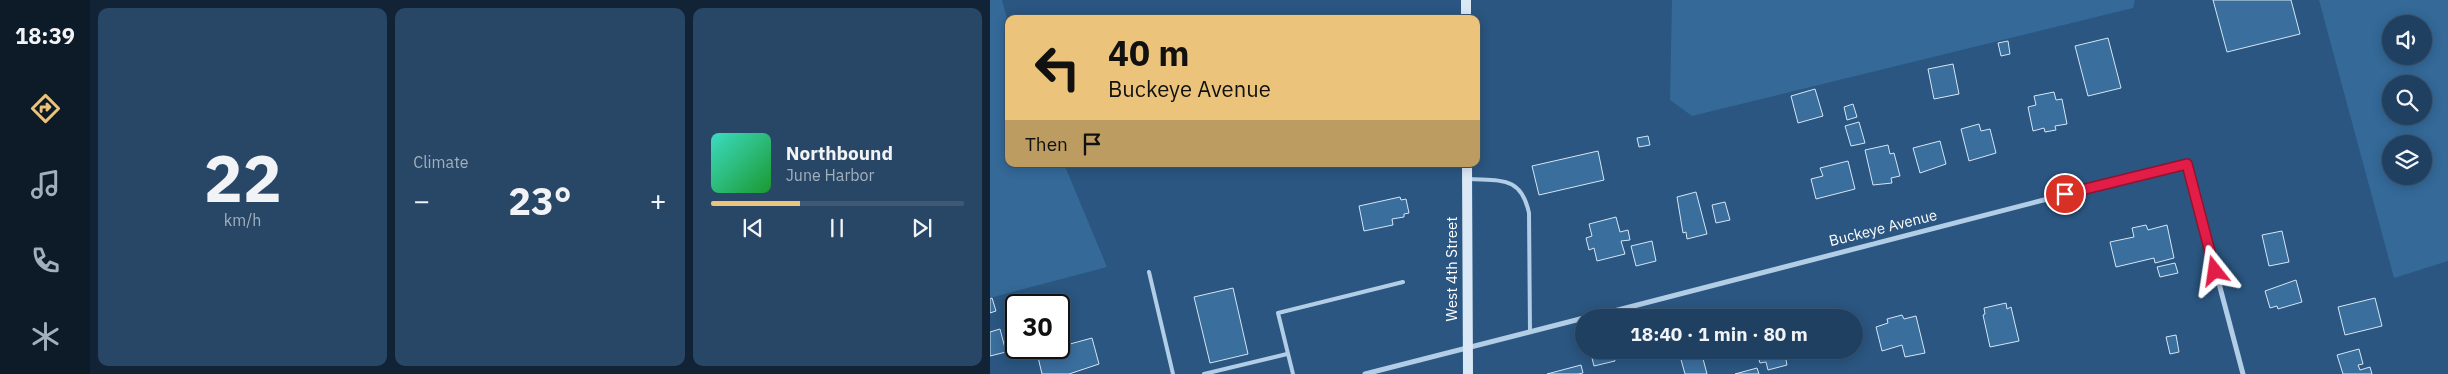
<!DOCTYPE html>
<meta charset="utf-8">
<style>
body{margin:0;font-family:"IBM Plex Sans",sans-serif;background:#284767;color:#f1f3f6;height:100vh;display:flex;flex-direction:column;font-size:19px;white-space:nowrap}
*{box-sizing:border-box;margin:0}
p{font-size:16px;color:#a2afbd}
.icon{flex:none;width:28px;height:28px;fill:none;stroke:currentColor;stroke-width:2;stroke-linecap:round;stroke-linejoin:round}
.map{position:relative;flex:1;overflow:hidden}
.panel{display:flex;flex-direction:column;gap:8px;padding:8px;background:#122335;width:900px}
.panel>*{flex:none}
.banner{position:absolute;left:15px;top:15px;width:475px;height:152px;border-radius:10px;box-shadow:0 2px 12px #0003,0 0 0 1px #3d5976;background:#ecc37a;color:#111;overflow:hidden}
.buttons{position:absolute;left:1392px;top:15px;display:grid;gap:10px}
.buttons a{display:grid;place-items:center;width:50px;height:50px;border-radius:50%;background:#204061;box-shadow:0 2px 12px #0003,0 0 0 1px #3d5976;font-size:25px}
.speed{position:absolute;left:15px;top:294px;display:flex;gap:10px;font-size:25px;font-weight:700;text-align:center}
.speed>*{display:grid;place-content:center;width:65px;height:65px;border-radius:50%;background:#204061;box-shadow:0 2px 12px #0003,0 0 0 1px #3d5976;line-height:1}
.speed .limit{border:2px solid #111;border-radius:8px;background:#fff;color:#111}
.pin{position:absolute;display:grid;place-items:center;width:42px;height:42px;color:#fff;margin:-21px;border:2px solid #fff;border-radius:50%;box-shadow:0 1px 5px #0007}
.me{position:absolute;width:55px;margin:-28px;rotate:345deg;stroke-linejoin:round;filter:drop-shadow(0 0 4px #0008)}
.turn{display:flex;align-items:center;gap:18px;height:105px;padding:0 20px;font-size:22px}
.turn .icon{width:65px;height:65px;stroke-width:2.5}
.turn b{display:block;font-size:35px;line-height:42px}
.then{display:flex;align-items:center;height:48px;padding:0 20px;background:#0003;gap:10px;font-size:19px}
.big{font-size:38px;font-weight:700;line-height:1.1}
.panel .card{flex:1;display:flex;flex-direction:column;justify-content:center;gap:8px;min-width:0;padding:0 18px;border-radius:10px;background:#284767}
.panel .dial{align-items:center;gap:0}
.dial b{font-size:65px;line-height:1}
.song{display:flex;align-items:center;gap:15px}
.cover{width:60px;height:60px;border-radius:8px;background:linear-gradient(135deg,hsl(170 70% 55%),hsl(130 70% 35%))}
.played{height:5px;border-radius:2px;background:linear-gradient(90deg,#ecc37a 35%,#3d5976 35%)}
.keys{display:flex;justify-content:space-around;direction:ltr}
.heat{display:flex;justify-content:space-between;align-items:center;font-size:28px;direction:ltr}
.panel .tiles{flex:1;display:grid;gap:8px;grid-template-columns:repeat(3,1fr)}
.trip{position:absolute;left:585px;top:309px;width:288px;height:50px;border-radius:25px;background:#204061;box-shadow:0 2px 12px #0003,0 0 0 1px #3d5976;font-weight:700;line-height:50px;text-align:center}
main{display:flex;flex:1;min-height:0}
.dock{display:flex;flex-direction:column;width:90px;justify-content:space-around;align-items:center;background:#0d1a27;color:#a2afbd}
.dock .icon{width:35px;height:35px}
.dock .selected{color:#ecc37a}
.dock b{font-size:22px;color:#f1f3f6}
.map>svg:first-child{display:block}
.green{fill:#346998;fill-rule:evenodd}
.building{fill:#3a6e9d;stroke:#d5e6f5}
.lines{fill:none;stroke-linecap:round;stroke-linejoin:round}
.lane{stroke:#b2cde6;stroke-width:4}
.street{stroke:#b2cde6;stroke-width:5}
.secondary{stroke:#dbe9f6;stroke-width:10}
.route-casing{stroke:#92132f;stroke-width:12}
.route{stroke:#e11d48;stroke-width:9}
.labels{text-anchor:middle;stroke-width:5;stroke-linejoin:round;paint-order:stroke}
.street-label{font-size:15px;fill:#fff;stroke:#2a5681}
</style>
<main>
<nav class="dock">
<b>18:39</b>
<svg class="icon selected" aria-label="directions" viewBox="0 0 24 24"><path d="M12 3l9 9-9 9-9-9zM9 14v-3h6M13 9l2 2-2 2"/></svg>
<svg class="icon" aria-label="music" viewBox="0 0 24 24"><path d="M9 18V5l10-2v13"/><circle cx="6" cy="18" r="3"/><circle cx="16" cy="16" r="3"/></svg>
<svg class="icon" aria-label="phone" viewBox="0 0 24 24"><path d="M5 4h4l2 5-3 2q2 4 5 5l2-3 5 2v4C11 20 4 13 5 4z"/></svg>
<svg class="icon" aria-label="climate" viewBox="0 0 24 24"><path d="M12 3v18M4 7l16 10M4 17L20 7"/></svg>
</nav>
<section class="panel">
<div class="tiles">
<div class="card dial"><b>22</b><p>km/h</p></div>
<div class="card"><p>Climate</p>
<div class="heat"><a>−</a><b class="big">23°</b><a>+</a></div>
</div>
<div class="card">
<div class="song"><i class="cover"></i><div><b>Northbound</b><p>June Harbor</p></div></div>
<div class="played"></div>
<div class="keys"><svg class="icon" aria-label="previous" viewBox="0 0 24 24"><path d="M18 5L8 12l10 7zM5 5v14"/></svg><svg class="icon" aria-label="pause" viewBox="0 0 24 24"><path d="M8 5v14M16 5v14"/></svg><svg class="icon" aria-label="next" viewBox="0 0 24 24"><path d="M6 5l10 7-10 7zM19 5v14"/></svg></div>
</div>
</div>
</section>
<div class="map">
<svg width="1458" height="374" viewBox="0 0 1458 374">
<rect width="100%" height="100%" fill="#2a5681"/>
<g class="green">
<path d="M0,0H12L19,26V164H74L117,267L0,298Z"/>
<path d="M682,0H1145L1143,8L702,116L680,100Z"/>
<path d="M1329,0H1458V261L1404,278ZM1401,24H1434V56H1401ZM1401,84H1434V116H1401ZM1401,144H1434V176H1401Z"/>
</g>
<g class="building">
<path d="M1223,0H1301L1310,34L1237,52Z"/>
<path d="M1118,38L1131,88L1098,96L1085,46Z"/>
<path d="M1018,41L1020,54L1011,56L1008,43Z"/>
<path d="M963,64L969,94L944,99L938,69Z"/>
<path d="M825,89L833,116L808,123L801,96Z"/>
<path d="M1064,92L1066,100L1072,99L1077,124L1065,126L1066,130L1055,132L1054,128L1043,131L1038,107L1046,105L1044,96Z"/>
<path d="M863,104L867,117L857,120L854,107Z"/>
<path d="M869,122L875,143L861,146L855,126Z"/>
<path d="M989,124L991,131L1000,129L1006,153L979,161L971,129Z"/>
<path d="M658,136L660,145L649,147L647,138Z"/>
<path d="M950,141L956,164L930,173L923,148Z"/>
<path d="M898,145L900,154L904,153L910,176L901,178L902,183L883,185L875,150Z"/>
<path d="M608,151L614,180L549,195L542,166Z"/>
<path d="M858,161L865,189L826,199L821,179L833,176L830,168Z"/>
<path d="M706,192L717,234L697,239L696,232L693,233L687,197Z"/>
<path d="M410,197L411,200L416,199L419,213L414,214V217L402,219L403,225L374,231L369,206Z"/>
<path d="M735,202L740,220L726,223L722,205Z"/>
<path d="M626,217L630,232L638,230L640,240L631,241L635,254L607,261L604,248L599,250L596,238L602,236L599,224Z"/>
<path d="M1156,225L1158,230L1177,225L1184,258L1165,263L1164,258L1126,267L1120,242L1144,237L1142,228Z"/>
<path d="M1292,231L1299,262L1279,266L1272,235Z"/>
<path d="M662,241L666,261L646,266L641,246Z"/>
<path d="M1185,263L1188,273L1170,277L1167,267Z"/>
<path d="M1306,280L1312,302L1288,309L1287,306L1280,308L1275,291Z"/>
<path d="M243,288L258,354L220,363L204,297Z"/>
<path d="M2,298L6,311L0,313V299Z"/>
<path d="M1385,298L1392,326L1355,335L1348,307Z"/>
<path d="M1016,303L1017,309L1021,307L1029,341L1000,347L993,315L995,314L994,308Z"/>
<path d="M912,315L914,319L926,316L935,353L915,357L912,345L892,351L886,327L898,323L897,319Z"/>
<path d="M10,329L16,352L0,356V332Z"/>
<path d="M1186,335L1189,352L1180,354L1176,337Z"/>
<path d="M102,338L109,364L79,374H52L47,353Z"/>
<path d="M1369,349L1373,364L1368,365L1370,370L1380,367L1382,374H1353L1347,355Z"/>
<path d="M600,350H622L625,361L604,366Z"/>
<path d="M766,350H794L797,365L778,370L776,362L770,363Z"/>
<path d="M711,351L717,374H695L690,356Z"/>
<path d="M591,365L593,373L588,374H557Z"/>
<path d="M767,368L769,374H745Z"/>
</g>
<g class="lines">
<g class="lane">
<path d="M479,179C511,181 531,176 539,213L540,332"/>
<path d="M159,272L183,374"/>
<path d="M214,374L297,354"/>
<path d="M303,374L288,313L413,282"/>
</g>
<g class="street">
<path d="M597,318L1197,163L1253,374"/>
<path d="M375,374L594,318"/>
</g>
<g class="secondary">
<path d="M476,0V19"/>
<path d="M477,164L478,374"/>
</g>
</g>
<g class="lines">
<g class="route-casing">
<path id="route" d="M1075,194L1197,164L1225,271"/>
</g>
<use href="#route" class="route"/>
</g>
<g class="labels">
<g class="street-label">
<text transform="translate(893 228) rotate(-14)" y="5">Buckeye Avenue</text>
<text transform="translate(462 269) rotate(-90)" y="5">West 4th Street</text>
</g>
</g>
</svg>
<div class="buttons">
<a><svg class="icon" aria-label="sound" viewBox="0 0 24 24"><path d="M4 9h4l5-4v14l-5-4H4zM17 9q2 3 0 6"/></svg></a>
<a><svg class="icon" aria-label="search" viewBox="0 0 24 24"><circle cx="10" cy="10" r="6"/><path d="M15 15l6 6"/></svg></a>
<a><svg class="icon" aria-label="layers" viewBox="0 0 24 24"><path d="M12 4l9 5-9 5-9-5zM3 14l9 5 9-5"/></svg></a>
</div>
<div class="speed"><div class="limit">30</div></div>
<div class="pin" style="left:1075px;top:194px;background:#d93025"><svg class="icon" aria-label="arrive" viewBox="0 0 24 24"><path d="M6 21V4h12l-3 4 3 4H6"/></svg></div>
<svg class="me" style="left:1225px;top:271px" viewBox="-20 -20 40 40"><path d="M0-17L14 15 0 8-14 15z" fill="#e11d48" stroke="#fff" stroke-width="4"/></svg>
<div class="trip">18:40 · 1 min · 80 m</div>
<div class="banner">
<div class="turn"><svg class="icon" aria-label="left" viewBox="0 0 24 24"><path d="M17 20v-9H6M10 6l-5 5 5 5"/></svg><div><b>40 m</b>Buckeye Avenue</div></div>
<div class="then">Then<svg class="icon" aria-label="arrive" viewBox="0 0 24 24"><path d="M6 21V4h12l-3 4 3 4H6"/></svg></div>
</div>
</div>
</main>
